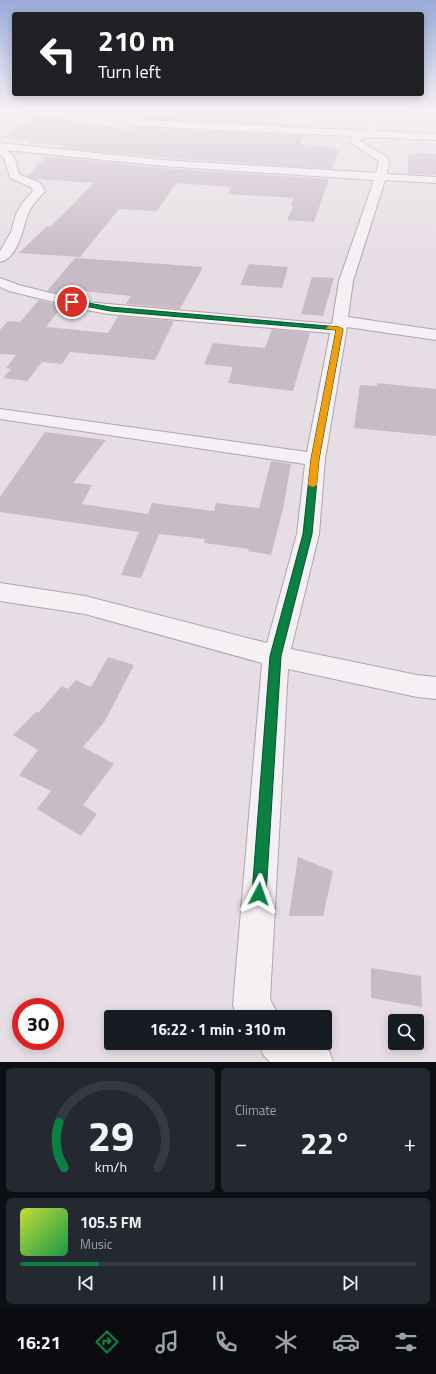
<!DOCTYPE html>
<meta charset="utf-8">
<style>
body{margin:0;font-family:"Titillium Web",sans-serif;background:#242831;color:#f1f3f6;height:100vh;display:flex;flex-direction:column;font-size:15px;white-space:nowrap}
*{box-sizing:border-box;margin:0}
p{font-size:13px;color:#9ea1a6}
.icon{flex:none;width:22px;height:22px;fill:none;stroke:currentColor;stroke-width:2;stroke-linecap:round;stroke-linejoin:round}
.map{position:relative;height:1062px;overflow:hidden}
.panel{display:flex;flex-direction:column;gap:6px;padding:6px;background:#0d0f14;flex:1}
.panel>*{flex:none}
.banner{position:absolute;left:12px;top:12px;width:412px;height:84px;border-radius:4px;box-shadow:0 2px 10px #0003;background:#202124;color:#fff;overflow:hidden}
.buttons{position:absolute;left:388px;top:1014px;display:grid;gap:8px}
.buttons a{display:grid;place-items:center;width:36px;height:36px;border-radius:4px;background:#171b24;box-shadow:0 2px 10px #0003;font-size:20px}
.speed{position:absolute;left:12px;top:998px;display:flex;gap:8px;font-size:20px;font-weight:700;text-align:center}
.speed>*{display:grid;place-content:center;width:52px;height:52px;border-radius:50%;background:#171b24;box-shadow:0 2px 10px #0003;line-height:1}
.speed .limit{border:6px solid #d22;background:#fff;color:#111}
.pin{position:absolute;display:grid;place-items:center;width:34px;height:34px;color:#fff;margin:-17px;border:2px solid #fff;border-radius:50%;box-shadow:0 1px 4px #0007}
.me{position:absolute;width:44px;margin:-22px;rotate:4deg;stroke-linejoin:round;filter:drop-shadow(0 0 3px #0008)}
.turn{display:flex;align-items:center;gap:14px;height:84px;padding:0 20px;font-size:18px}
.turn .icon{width:52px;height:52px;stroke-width:2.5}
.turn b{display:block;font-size:28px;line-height:34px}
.big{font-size:30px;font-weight:700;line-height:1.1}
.panel .widget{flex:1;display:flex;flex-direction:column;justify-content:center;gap:6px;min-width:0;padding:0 14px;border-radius:6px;background:#242831}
.panel .dial{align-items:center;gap:0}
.dial svg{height:104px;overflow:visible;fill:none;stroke:#363941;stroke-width:7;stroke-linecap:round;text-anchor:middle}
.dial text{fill:#f1f3f6;stroke:none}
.song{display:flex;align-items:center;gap:12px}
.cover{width:48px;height:48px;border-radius:6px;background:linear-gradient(135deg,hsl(70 70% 55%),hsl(140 70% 35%))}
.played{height:4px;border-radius:2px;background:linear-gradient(90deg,#0b8043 20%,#363941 20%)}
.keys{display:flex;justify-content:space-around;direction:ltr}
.heat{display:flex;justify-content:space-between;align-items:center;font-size:22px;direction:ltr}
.panel .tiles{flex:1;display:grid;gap:6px;grid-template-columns:1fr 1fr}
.widget:last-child{grid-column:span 2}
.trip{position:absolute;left:104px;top:1010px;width:228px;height:40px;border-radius:4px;background:#171b24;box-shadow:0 2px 10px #0003;font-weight:700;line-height:40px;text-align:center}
.tabs{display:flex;height:64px;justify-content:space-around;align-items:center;background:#090b0e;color:#9ea1a6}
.tabs .icon{width:28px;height:28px}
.tabs .active{color:#0b8043}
.tabs b{font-size:18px;color:#f1f3f6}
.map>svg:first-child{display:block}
.building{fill:#c8bbc6}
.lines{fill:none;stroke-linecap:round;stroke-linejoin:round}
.minor-casing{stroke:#afa4ad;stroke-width:2}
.minor{fill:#f5f0f4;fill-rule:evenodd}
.route{fill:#0b8043;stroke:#07532c}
.slow{fill:#f59e0b}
</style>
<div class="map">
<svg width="436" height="1062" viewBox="0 0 436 1062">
<rect width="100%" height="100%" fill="#e6dee4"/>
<g class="building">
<path d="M175,110H281L275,123L310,125L309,127L148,119L151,116L175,117Z"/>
<path d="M34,116L46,119L74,120L73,121L133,130L136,127L304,135L300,144L336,147L334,150H339L332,169L163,158L60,148L64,145L27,143L31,140L1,138Z"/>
<path d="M414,153L436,154V175L408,174V155H414Z"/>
<path d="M47,156L163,168L329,179L314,222L287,220L293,206H290L294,198L228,194L231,187L176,183L157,211L119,209L80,257L19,253L47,226H51L94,183L35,179L27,176Z"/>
<path d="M75,258L163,264L203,267L180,309L126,304L131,296L73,290L69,296L47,291Z"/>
<path d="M249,264L288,267L282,288L240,285Z"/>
<path d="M312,277L334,278L323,316L301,314Z"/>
<path d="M39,300L62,306L46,327L108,333L118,316L174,321L155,360L70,352L62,364L42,362L27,381L3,378L11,369L6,368L16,355L0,354V330L8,321L20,322Z"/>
<path d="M272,329L310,333L293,391L228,383L233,367L204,364L213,343L265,348Z"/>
<path d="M377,383L436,389V436L354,428L360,385L377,386Z"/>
<path d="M45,432L106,440L73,483L92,485L82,504L148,514L152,503L214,511L216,503L259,508L271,461L291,464L283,509L271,555L248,551L249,549L204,543L205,539L159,534L141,578L121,575L139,532L0,512V497Z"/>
<path d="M108,657L134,665L105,721L83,747L114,764L83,805L97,814L81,836L37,809L51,791L19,775L38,750L13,735L36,712L38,713L62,686L68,689L76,680L91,687Z"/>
<path d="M298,857L333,871L323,916H289Z"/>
<path d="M371,968L421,976L422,1007L371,998Z"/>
</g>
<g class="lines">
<g class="minor-casing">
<g id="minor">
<path d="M0,110H7L0,115Z"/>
<path d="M32,110L46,112L106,113L136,119V116L138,110H147L144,116L145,120L366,131L372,110H381L375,131L436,134V140L370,137L362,138L360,141L388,158L389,160L387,174L436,177V183L385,180L353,281L348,317L436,330V340L347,327L325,459L319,534L291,649L417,675L436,677V699L417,697L288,669L270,999L279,1017H237L233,1005L262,663L85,614L0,601V583L85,596L267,643L297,534L305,464L0,419V409L307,452L330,333L109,314L86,310L9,291L0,287V278L19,285L86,302L332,324L339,281L374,180L163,166L6,150L14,156L19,174L40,183L45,191C39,199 31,205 28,214C22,230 19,257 0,262V251L11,232L16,214L24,201L33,191L31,187L10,178L4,157L0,155V143L163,160L376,173L379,161L351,143L349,141L354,136L141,126L106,119L46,118L35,115Z"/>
<path d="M258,1043H315L328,1048L333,1062H270L264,1056Z"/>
</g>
</g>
<use href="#minor" class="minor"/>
</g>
<linearGradient id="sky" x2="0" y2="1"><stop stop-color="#99aad8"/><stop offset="0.42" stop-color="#f4f0f3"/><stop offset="1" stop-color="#f4f0f3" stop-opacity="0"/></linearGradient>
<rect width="436" height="259" fill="url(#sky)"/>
<path class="route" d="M72,300L110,307L339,327L343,329L319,459L312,534L281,656L266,894L264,899L259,901L254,899L252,894L270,656L303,534L311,459L336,330L110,311L70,303V301Z"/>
<path class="slow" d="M329,326L339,327L343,329L319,459L317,485L313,487L308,485L311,459L336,330L327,329L326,328Z"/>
</svg>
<div class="buttons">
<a><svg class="icon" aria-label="search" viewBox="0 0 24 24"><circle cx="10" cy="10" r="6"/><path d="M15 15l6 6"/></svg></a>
</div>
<div class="speed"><div class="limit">30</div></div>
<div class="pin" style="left:72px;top:302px;background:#d93025"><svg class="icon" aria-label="arrive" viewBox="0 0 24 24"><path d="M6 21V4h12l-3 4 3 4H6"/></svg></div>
<svg class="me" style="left:259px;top:894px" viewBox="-20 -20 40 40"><path d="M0-17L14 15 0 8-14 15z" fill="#0b8043" stroke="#fff" stroke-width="4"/></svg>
<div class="trip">16:22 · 1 min · 310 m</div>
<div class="banner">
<div class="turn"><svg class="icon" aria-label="left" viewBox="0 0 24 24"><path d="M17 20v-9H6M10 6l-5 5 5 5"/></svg><div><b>210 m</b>Turn left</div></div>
</div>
</div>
<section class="panel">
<div class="tiles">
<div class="widget dial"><svg viewBox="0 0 100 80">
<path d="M14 69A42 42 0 1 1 86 69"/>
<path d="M14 69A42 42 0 0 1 10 34" stroke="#0b8043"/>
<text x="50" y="56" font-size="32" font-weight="700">29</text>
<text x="50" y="72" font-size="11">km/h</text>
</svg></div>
<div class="widget"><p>Climate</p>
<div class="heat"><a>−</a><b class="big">22°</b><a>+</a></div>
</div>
<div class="widget">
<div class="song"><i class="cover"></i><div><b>105.5 FM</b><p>Music</p></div></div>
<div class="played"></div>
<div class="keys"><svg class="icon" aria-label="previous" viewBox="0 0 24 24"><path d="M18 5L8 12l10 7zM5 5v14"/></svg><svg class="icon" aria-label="pause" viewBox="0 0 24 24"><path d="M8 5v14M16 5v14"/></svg><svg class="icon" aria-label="next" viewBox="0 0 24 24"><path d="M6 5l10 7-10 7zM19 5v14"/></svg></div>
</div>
</div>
</section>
<nav class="tabs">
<b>16:21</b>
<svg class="icon active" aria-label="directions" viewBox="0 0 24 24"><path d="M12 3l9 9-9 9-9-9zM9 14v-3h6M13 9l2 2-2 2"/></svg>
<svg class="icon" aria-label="music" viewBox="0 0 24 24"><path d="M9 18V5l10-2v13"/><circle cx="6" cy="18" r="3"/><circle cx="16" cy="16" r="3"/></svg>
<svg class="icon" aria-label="phone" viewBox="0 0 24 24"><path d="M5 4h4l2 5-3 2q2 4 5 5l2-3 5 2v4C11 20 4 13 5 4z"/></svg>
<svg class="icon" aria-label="climate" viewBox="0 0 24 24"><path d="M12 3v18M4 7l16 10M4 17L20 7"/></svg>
<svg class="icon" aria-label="car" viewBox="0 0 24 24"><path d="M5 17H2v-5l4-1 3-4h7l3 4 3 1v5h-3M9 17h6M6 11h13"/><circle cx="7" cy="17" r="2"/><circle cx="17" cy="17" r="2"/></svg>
<svg class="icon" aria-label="filters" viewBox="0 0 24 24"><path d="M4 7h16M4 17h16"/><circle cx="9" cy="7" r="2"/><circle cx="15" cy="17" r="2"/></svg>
</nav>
